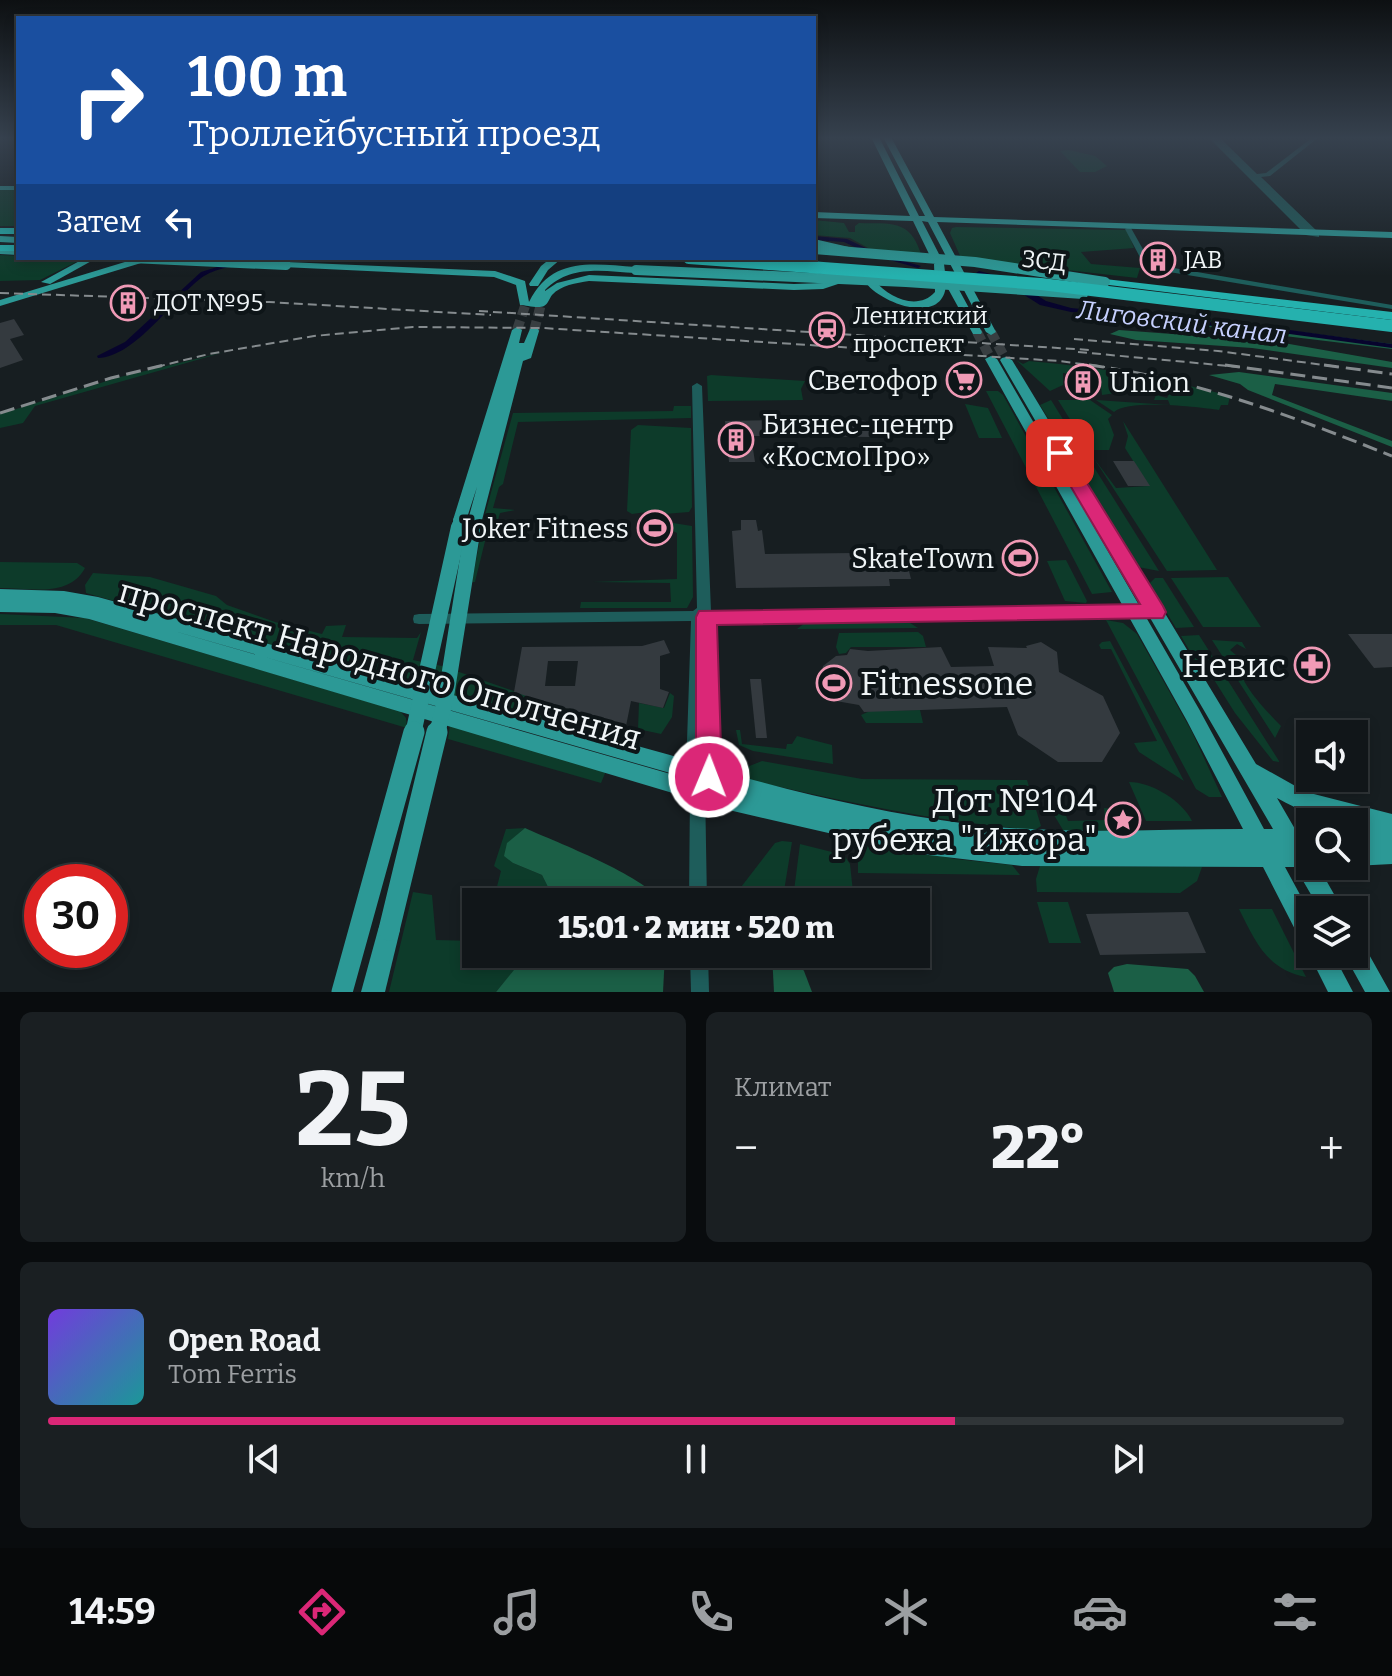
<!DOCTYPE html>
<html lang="ru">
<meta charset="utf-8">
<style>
body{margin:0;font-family:Bitter,serif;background:#1a1f22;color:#f1f3f6;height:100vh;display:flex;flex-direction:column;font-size:30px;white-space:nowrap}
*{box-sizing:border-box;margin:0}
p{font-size:26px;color:#9c9fa2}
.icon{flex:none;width:44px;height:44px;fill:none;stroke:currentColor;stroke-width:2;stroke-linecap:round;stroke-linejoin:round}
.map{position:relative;height:992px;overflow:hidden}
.panel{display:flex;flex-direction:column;gap:20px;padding:20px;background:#090c0e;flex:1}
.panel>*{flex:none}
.hud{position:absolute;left:16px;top:16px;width:800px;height:244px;border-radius:0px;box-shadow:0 4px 12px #0003,0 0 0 2px #303538;background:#1a4fa0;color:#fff;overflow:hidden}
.tools{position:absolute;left:1296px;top:720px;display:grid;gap:16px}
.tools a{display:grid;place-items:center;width:72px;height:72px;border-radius:0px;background:#111619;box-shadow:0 4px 12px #0003,0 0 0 2px #303538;font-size:40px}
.speed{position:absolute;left:24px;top:864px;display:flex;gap:16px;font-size:40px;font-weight:700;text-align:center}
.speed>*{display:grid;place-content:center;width:104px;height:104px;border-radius:50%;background:#111619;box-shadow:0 4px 12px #0003,0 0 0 2px #303538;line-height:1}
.speed .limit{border:12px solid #d22;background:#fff;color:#111}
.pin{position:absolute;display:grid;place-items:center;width:68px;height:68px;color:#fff;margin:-34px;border-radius:16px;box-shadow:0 4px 12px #0006}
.me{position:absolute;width:88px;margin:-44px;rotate:1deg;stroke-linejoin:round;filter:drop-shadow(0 0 6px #0008)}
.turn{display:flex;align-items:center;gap:28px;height:168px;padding:0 40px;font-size:36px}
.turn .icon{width:104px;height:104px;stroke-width:2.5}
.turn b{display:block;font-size:56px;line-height:68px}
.then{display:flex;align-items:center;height:76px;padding:0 40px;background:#0003;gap:16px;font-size:30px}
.big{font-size:60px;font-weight:800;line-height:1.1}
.panel .tile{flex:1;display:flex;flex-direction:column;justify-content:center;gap:12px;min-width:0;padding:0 28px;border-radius:12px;background:#1a1f22}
.panel .dial{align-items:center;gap:0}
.dial b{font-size:104px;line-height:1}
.song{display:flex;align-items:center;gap:24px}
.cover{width:96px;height:96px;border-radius:12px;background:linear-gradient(135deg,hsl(260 70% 55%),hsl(180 70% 35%))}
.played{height:8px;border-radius:4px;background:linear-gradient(90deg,#db2777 70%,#303538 70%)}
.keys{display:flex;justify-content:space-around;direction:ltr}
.heat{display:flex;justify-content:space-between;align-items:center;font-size:44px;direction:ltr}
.panel .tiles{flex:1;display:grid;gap:20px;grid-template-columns:1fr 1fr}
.tile:last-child{grid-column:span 2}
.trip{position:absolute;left:462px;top:888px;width:468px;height:80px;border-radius:0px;background:#111619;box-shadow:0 4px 12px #0003,0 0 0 2px #303538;font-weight:800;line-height:80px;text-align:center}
.dock{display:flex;height:128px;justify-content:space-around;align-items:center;background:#07090a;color:#9c9fa2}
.dock .icon{width:56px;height:56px}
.dock .active{color:#db2777}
.dock b{font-size:36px;color:#f1f3f6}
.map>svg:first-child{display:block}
.green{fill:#0d3b2a}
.forest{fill:#1b5f46}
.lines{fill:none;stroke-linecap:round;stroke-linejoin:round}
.canal{fill:#07042d;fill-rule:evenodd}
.building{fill:#343a3f;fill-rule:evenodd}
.major-tunnel{stroke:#383e41;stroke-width:10;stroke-dasharray:10 5;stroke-linecap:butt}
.minor{fill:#1e5d5b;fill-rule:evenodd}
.major{fill:#2c9996;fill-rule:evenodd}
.highway{fill:#25b1ae;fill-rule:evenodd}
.rail-far1{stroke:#858b8e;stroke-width:2;stroke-dasharray:9 5;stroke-linecap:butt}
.rail{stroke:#858b8e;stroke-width:3;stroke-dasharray:15 7;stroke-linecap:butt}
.major-bridge-far3{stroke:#2c9996;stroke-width:10}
.major-bridge-far2{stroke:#2c9996;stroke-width:13}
.major-bridge-far1{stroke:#2c9996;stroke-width:16}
.major-bridge{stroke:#2c9996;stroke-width:21}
.highway-bridge{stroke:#25b1ae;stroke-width:12}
.route{fill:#db2777;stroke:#8e194d;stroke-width:2}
.labels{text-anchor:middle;stroke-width:8;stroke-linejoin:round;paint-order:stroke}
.far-poi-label{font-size:24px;fill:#f0f5f7;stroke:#0e1518;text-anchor:start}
.far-street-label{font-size:24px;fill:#f0f5f7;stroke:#0e1518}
.far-water-label{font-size:26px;font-style:italic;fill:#c6d0fe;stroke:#0e1518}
.poi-label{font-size:28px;fill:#f0f5f7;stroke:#0e1518;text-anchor:end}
.near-street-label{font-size:34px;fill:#f0f5f7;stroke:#0e1518}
.near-poi-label{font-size:34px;fill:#f0f5f7;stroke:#0e1518;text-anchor:end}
</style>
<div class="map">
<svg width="1392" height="992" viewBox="0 0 1392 992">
<rect width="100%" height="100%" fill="#171e21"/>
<g class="green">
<path d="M1069,150L1095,156L1107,166L1095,172H1080L1060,151Z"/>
<path d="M0,189L18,190V226H0Z"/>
<path d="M814,220L844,223L849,232H855V226L859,223C891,224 910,219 921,254L870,249L850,238L814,235Z"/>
<path d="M956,227L1127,230L1134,248L1081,252L1091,264L1140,268L1137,278L961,258L950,233L952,228Z"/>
<path d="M0,255L82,259L40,280L0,281Z"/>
<path d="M225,352L35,406L23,423L0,428V414L13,410L120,377Z"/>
<path d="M1016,360L1023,364L1029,361C1098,367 1163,378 1230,396L1228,405H1221L1219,410C1198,407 1129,399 1114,412L1096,400L1170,405L1168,400H1154L1156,395L1167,398L1169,394L1130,377L1115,375L1116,393L1102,395L1100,378L1063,373V385L1050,391Z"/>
<path d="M711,375L805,381L801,389L803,400L708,401L707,376Z"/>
<path d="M986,391H998L1003,395L1112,592L1092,594Z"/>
<path d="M1051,400L1082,450L1065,446L1040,405Z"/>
<path d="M1058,400H1090L1112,415L1108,419L1114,435L1109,450H1089Z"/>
<path d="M965,404L988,408L1002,438H979Z"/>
<path d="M674,406H691V418L518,422L503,484L499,487L493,508L515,510L500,513L496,527L511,528L510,532L487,533L475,582H472L484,518L513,413L673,411Z"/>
<path d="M1123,421L1217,570L1167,571L1093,457L1116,488L1149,486L1125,448L1128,436Z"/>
<path d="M638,425L691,428L692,507L689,512L664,514L661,510L632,514L627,511L631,430Z"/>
<path d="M1075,456H1087L1159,571L1138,567L1072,459Z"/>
<path d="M673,523L692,526L693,597L687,608H580L581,602H671L670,583L593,582L677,579V533L673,531Z"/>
<path d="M1066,560L1087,601L1086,603L1065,601L1047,561Z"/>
<path d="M0,562L77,563L85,568C69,598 29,588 0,588Z"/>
<path d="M93,573L150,577L216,596L227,605L275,622L322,634L326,626L346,625L342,637L417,638L421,632L413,660L442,666L548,703V716L539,720L525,718L86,593L85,585Z"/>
<path d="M1228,577L1261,627H1203L1171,578Z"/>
<path d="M1155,578H1163L1194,627L1176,628L1149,584Z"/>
<path d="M0,614L85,618L400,711L406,718L407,728L56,625H0Z"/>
<path d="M1106,620L1123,623L1137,634L1192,732L1222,797H1209L1196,789Z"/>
<path d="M805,623H910L918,628L797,629Z"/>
<path d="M918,632L923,636L926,647H851L846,653L839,654L836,647L839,633Z"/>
<path d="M1199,635L1279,761V762L1273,761L1235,713L1211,675H1204L1181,636Z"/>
<path d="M1212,640L1242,642L1246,649L1237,644L1230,650L1236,655C1238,683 1263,707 1281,726L1275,738Z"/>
<path d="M1110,641L1184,781L1139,752L1134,743L1157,741L1111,649H1101L1099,645L1102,642Z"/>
<path d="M670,693L674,696L672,717L661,734L638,729L639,703L664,708Z"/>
<path d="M920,710L923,723H866L861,715L870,711Z"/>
<path d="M450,725L606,771L601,783L448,739Z"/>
<path d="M736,730H740L742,744L786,749L787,744H792L797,736L832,745L833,764L753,751L739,745Z"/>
<path d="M762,761L862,779L1027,780L1041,826L1035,830C934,822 838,800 739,778L747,767Z"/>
<path d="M1129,782C1152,782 1182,801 1192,821H1146Z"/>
<path d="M1104,808L1126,810L1129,831L1063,830L1054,815L1058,809L1065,813L1068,821L1105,820Z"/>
<path d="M525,828L508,843L513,863L542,875L549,889L545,902H493L501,871L494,866L506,829Z"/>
<path d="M858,839L955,859L1012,865L1020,875L858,873Z"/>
<path d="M782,841L792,842L784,891H738L775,843Z"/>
<path d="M800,844L844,855L850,864L853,892L794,891Z"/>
<path d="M1040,866L1202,867L1197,881L1180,893L1037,892L1036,879Z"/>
<path d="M413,892L432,895L436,940L476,941V954L526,956L496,992H389Z"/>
<path d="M1037,902H1068L1081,943H1049Z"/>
<path d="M1239,909H1272L1306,977C1267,970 1255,941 1239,909Z"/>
</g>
<g class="forest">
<path d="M1091,309L1201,319L1392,344V349L1092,313Z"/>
<path d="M1119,330L1278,342L1392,362V368L1252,348L1136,340L1110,334Z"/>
<path d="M1239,372L1392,393V401L1275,384L1272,395L1392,441V447L1248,390L1240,384L1209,375Z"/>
<path d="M525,828C558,843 643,875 662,902H545L549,889L542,875L513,863L504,856L507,843Z"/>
<path d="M527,954H665L663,992H496Z"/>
<path d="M772,954H791L804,971L812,992H774Z"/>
<path d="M1127,964L1188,969L1195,976L1204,992H1114L1108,973L1114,967Z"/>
</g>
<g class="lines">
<g class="canal">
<path d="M814,236L847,239L876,253L921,266L918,268L872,255L844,242L814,240Z"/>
<path d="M246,258H256C241,266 218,267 204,276C174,297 136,357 98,358L97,356L125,342L201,272Z"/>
<path d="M979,271L1006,278L1007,280L1003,282L977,274L976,273Z"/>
<path d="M1018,287H1024L1046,301L1071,308L1275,328L1392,344V348L1275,332L1071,312L1040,305L1018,291Z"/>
</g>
</g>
<g class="building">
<path d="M14,319L24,335L10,339L23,360L0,368V323Z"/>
<path d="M849,419L866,421L871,437L751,436L755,462H729L725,421Z"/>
<path d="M1113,461H1134L1150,486H1128Z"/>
<path d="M741,520H756L758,531L762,530L765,554L854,553L856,564L907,563L911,579H889L890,586L736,588L732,531L741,530Z"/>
<path d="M1348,634H1392V667L1374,668Z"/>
<path d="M664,640L670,653L660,656V689L669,692L663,708L631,701L626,726L549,703L548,715H536L545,702L514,692L522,647L642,646ZM548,661H578L575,686H545Z"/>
<path d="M1041,642L1057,652L1059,672L1103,696L1120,733L1102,762H1058L1018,735L1007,707L864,712L859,705L836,701L823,688L820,680L823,666L836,656L847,655L850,649L868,651L941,647L951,667L994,666L988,647L1027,648L1026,646Z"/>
<path d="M750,679H761L767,738H756Z"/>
<path d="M1184,912H1188L1206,953L1100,955L1086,914Z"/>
</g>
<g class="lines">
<g class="major-tunnel">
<path d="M517,330L526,303"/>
<path d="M534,331L541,304"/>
<path d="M977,332L991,359"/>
<path d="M991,332L1006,360"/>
</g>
<g class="minor">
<path d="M1208,137H1219L1257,174L1266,173L1313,137H1319L1270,176L1261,177L1319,233V237L1306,235Z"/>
<path d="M1127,228H1131L1149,260L1156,265L1392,305V309L1151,269L1142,261L1125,229Z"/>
<path d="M697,383L702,386L711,611L1155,607L1159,608L1161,612L1159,616L1155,617L713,621L716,737L715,780L712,785L705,786L707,902H689L690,790L686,772L691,621L419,624L414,623L413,619L414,615L419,614L693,611L697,608L692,386Z"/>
<path d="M690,954H708L709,992H691Z"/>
</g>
<g class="major">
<path d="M871,137H879L919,216H925L883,137H891L934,217L1392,232V238L937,222L996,332L991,335L986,332L928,222L922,221L940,256L935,259L930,256L913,221L814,218V212L910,216Z"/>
<rect x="0" y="186" width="18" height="4"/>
<path d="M0,236L18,237V243L0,242Z"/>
<path d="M814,239L849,247L851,249L846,252L814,245Z"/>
<path d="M0,248L18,249V255L0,254Z"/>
<path d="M85,258L95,259L50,284L41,282Z"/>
<path d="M138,258L141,259V263L0,306V300Z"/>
<path d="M551,258H562L548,270L538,286H530L529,284L541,266Z"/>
<path d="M939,261L944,264L945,272L951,275L982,332L981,334H973L946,285C943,326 882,304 866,283L875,281C889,298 918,311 935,292L934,264Z"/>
<path d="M286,262L495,271L525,281L529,302C552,256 592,264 636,267L641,270L636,273C604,271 570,264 545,290V291L557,283L589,275L794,284L823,283L839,279L844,282L823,289L794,290L589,281C576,283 561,285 552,295C549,299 548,304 544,306C538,309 526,305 520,305L516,285L494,277L283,267V263Z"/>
<path d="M517,327L522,330L519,343H524L530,329H538L539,331L531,358L523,361L482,520L475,525L468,520L477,487L465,524H455L453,520L512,330Z"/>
<path d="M991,356L997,359L1199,709L1264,829H1273L1000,360L1002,358L1006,357L1012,360L1256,764L1306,792L1392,814V864L1354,866V827H1360L1354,825V822C1327,822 1300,811 1277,798L1295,829H1310V866H1318L1343,910H1320L1295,867H1285L1310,913V946L1302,943L1263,867L1022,866L920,854L733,811L89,619L55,613L0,612V589L64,591L98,597L670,755C766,786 867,811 968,824C1058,835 1152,829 1243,829L1187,721L985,359ZM167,629L670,773L681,777Z"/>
<path d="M389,919L397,922L400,930L385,992H361L378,930L381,922Z"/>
<path d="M1354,939L1362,942L1390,992H1365L1344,954H1354Z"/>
<path d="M1310,951V954H1333L1353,992H1328L1309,954Z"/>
</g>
<g class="highway">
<rect x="0" y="228" width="18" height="6"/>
<rect x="0" y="245" width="18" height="6"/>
<path d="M1105,279L1392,312V320L1101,284V280Z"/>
</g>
<g class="rail-far1">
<path d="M0,293L269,302L491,315"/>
<path d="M479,311L1090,350"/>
<path d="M1074,339L1218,351L1339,367"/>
<path d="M1078,352L1240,367"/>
<path d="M156,367L209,354L314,336L413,327L543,328L1059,361L1105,367"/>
</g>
<g class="rail">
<path d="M1089,365C1195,379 1294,417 1392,456"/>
<path d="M1225,365L1392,388"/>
<path d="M1324,365L1392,374"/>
<path d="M0,413L111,378L164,365"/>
</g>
<g class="major-bridge-far3">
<path d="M814,249L975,262L1105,282"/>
<path d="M131,258L286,265"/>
<path d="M636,270L906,282L1083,294"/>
</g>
<g class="major-bridge-far2">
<path d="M458,529L460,520"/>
<path d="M473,529L475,520"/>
</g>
<g class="major-bridge-far1">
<path d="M413,734L459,527"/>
<path d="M437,734L446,696L473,527"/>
</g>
<g class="major-bridge">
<path d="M389,930L437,732"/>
<path d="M342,992L414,732"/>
</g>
<path class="highway-bridge" d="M689,258L1041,284L1392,326"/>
</g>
<linearGradient id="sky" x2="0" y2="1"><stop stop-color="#0d1012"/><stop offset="0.5" stop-color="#36414e"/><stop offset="1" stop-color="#36414e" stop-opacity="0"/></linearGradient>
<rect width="1392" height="276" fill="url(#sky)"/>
<path class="route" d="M1060,448L1066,449L1163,606L1166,612L1163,618L717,625L722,777L718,786L709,789L700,786L696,777V617L699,611L1140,604L1051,453Z"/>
<defs>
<g id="building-ring" transform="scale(1.8)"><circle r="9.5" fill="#0e1518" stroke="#f09ab6" stroke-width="1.5"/><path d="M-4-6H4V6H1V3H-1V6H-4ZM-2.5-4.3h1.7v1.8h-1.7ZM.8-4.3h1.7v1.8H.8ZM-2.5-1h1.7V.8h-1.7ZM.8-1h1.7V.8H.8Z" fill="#f09ab6"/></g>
<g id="station-ring" transform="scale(1.8)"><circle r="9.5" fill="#0e1518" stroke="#f09ab6" stroke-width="1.5"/><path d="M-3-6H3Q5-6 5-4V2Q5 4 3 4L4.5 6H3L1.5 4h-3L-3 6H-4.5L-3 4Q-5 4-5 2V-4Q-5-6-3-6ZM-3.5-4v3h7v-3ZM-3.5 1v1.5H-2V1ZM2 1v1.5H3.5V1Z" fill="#f09ab6"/></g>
<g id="supermarket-ring" transform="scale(1.8)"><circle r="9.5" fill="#0e1518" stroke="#f09ab6" stroke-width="1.5"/><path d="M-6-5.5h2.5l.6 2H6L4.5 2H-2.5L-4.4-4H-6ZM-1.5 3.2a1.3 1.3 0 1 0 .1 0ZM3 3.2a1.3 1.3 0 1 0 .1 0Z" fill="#f09ab6"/></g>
<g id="stadium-ring" transform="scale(1.8)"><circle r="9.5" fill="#0e1518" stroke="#f09ab6" stroke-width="1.5"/><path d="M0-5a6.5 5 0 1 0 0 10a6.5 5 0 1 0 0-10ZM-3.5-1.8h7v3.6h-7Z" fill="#f09ab6"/></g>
<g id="pharmacy-ring" transform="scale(1.8)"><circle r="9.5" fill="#0e1518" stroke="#f09ab6" stroke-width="1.5"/><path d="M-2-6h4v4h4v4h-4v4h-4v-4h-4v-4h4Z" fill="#f09ab6"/></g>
<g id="sight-ring" transform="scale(1.8)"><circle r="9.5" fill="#0e1518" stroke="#f09ab6" stroke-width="1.5"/><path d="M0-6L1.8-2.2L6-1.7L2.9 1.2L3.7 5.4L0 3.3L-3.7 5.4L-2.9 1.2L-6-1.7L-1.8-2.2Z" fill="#f09ab6"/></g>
</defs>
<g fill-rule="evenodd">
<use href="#building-ring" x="1158" y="260"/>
<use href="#building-ring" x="128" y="303"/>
<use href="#station-ring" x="827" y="330"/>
<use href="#supermarket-ring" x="964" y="380"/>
<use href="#building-ring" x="1083" y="382"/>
<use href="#building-ring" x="736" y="440"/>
<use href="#stadium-ring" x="655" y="528"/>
<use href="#stadium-ring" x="1020" y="558"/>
<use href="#pharmacy-ring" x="1312" y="665"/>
<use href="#stadium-ring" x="834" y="683"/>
<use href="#sight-ring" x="1123" y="820"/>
</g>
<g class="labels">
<g class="far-poi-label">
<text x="1184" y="268">JAB</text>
<text x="154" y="311">ДОТ №95</text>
<text x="853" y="324">Ленинский<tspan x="853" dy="28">проспект</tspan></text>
</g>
<g class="far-street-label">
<text transform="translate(1044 261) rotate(6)" y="8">ЗСД</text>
</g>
<g class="far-water-label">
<text transform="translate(1182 322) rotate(7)" y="9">Лиговский канал</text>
</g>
<g class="poi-label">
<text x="938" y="390">Светофор</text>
<text x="1109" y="392" text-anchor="start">Union</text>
<text x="762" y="434" text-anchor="start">Бизнес-центр<tspan x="762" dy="32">«КосмоПро»</tspan></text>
<text x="629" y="538">Joker Fitness</text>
<text x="994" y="568">SkateTown</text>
</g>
<g class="near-street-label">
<text transform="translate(380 664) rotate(16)" y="12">проспект Народного Ополчения</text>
</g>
<g class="near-poi-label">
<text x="1286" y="677">Невис</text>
<text x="860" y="695" text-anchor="start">Fitnessone</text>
<text x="1097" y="812">Дот №104<tspan x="1097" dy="39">рубежа "Ижора"</tspan></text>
</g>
</g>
</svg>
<div class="tools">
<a><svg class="icon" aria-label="sound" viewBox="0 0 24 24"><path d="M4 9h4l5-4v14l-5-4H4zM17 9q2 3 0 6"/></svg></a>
<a><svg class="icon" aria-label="search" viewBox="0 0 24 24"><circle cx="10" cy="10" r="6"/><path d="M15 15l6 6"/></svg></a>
<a><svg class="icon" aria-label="layers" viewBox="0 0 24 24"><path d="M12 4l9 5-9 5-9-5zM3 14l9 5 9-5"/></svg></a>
</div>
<div class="speed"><div class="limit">30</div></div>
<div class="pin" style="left:1060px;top:453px;background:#d93025"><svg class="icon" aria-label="arrive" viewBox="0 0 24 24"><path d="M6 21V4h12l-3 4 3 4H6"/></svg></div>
<svg class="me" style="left:709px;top:777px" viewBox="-20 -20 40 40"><circle r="17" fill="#db2777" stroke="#fff" stroke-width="3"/><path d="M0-11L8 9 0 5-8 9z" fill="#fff"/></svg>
<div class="trip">15:01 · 2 мин · 520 m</div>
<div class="hud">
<div class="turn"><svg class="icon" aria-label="right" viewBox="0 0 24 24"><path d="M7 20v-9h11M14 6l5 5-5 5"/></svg><div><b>100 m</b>Троллейбусный проезд</div></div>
<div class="then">Затем<svg class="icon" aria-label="left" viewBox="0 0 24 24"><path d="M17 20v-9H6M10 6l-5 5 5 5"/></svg></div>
</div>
</div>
<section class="panel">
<div class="tiles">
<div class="tile dial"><b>25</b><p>km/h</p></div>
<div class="tile"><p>Климат</p>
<div class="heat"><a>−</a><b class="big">22°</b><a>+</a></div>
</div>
<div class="tile">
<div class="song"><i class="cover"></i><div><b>Open Road</b><p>Tom Ferris</p></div></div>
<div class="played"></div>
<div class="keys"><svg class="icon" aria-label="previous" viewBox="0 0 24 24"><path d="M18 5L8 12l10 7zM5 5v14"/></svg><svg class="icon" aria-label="pause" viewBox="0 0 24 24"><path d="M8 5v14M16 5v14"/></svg><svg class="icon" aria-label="next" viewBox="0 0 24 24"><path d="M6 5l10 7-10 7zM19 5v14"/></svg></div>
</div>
</div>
</section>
<nav class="dock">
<b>14:59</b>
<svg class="icon active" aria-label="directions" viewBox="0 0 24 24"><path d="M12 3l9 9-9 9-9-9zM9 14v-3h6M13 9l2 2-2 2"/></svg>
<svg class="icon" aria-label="music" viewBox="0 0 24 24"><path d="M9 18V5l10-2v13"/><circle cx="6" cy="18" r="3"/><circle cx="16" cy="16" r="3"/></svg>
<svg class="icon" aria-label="phone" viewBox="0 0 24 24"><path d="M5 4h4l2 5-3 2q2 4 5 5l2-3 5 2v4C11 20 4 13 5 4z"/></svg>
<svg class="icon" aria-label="climate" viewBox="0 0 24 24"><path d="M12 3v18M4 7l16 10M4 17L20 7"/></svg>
<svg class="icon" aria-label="car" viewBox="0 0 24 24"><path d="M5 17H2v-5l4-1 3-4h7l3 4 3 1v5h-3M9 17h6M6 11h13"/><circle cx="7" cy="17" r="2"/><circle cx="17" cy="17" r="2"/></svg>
<svg class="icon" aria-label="filters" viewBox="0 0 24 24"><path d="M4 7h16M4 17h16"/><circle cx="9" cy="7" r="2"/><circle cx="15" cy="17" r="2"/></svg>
</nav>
